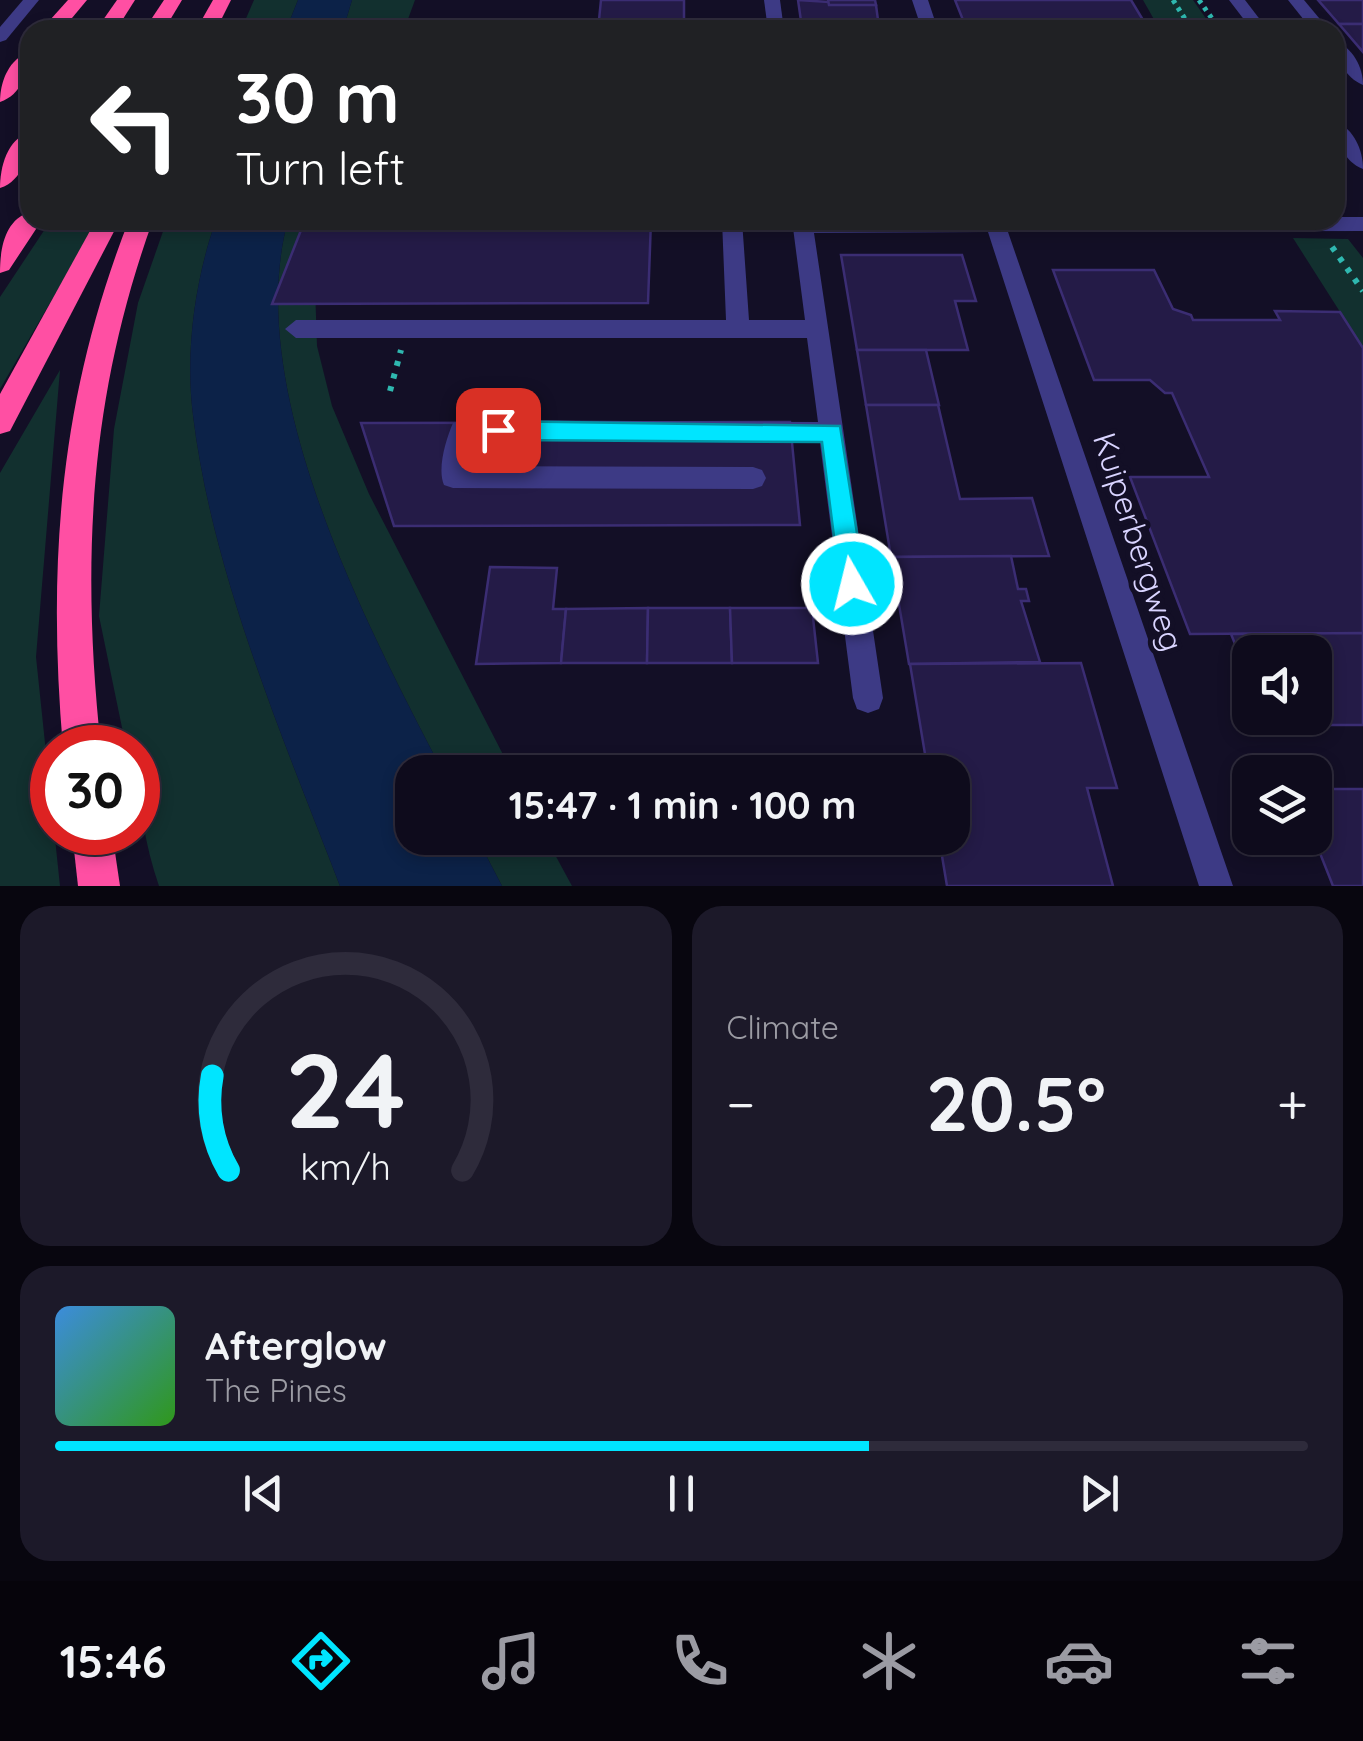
<!DOCTYPE html>
<meta charset="utf-8">
<style>
body{margin:0;font-family:Quicksand,sans-serif;background:#1c1929;color:#f1f3f6;height:100vh;display:flex;flex-direction:column;font-size:38px;white-space:nowrap}
*{box-sizing:border-box;margin:0}
p{font-size:32px;color:#9b9ba3}
.icon{flex:none;width:55px;height:55px;fill:none;stroke:currentColor;stroke-width:2;stroke-linecap:round;stroke-linejoin:round}
.map{position:relative;height:886px;overflow:hidden}
.side{display:flex;flex-direction:column;gap:20px;padding:20px;background:#08060f;flex:1}
.side>*{flex:none}
.guide{position:absolute;left:20px;top:20px;width:1325px;height:210px;border-radius:30px;box-shadow:0 5px 15px #0003,0 0 0 2px #2e2b3b;background:#202124;color:#fff;overflow:hidden}
.controls{position:absolute;left:1232px;top:635px;display:grid;gap:20px}
.controls a{display:grid;place-items:center;width:100px;height:100px;border-radius:20px;background:#0e0b1c;box-shadow:0 5px 15px #0003,0 0 0 2px #2e2b3b;font-size:50px}
.speed{position:absolute;left:30px;top:725px;display:flex;gap:20px;font-size:50px;font-weight:700;text-align:center}
.speed>*{display:grid;place-content:center;width:130px;height:130px;border-radius:50%;background:#0e0b1c;box-shadow:0 5px 15px #0003,0 0 0 2px #2e2b3b;line-height:1}
.speed .limit{border:15px solid #d22;background:#fff;color:#111}
.pin{position:absolute;display:grid;place-items:center;width:85px;height:85px;color:#fff;margin:-42px;border-radius:20px;box-shadow:0 5px 15px #0006}
.me{position:absolute;width:110px;margin:-55px;rotate:352deg;stroke-linejoin:round;filter:drop-shadow(0 0 8px #0008)}
.turn{display:flex;align-items:center;gap:35px;height:210px;padding:0 50px;font-size:45px}
.turn .icon{width:130px;height:130px;stroke-width:2.5}
.turn b{display:block;font-size:70px;line-height:85px}
.big{font-size:75px;font-weight:800;line-height:1.1}
.side .card{flex:1;display:flex;flex-direction:column;justify-content:center;gap:15px;min-width:0;padding:0 35px;border-radius:30px;background:#1c1929}
.side .dial{align-items:center;gap:0}
.dial svg{height:260px;overflow:visible;fill:none;stroke:#2e2b3b;stroke-width:7;stroke-linecap:round;text-anchor:middle}
.dial text{fill:#f1f3f6;stroke:none}
.song{display:flex;align-items:center;gap:30px}
.cover{width:120px;height:120px;border-radius:15px;background:linear-gradient(135deg,hsl(210 70% 55%),hsl(110 70% 35%))}
.played{height:10px;border-radius:5px;background:linear-gradient(90deg,#00e5ff 65%,#2e2b3b 65%)}
.keys{display:flex;justify-content:space-around;direction:ltr}
.heat{display:flex;justify-content:space-between;align-items:center;font-size:55px;direction:ltr}
.side .tiles{flex:1;display:grid;gap:20px;grid-template-columns:1fr 1fr}
.card:last-child{grid-column:span 2}
.trip{position:absolute;left:395px;top:755px;width:575px;height:100px;border-radius:30px;background:#0e0b1c;box-shadow:0 5px 15px #0003,0 0 0 2px #2e2b3b;font-weight:800;line-height:100px;text-align:center}
.tabs{display:flex;height:160px;justify-content:space-around;align-items:center;background:#06040b;color:#9b9ba3}
.tabs .icon{width:70px;height:70px}
.tabs .selected{color:#00e5ff}
.tabs b{font-size:45px;color:#f1f3f6}
.map>svg:first-child{display:block}
.green{fill:#12302f}
.water{fill:#0c2248}
.building{fill:#241b47;stroke:#3b2d73;stroke-width:2.5}
.lines{fill:none;stroke-linecap:round;stroke-linejoin:round}
.path-far1{stroke:#2fb8b0;stroke-width:5;stroke-dasharray:4 5;stroke-linecap:butt}
.path{stroke:#2fb8b0;stroke-width:6;stroke-dasharray:5 8;stroke-linecap:butt}
.minor{fill:#3d3a85;fill-rule:evenodd}
.highway{fill:#ff4fa3;fill-rule:evenodd}
.route{fill:#00e5ff;stroke:#0095a6;stroke-width:2.5}
.labels{text-anchor:middle;stroke-width:10;stroke-linejoin:round;paint-order:stroke}
.street-label{font-size:32px;fill:#d9d4ff;stroke:#130f26}
</style>
<div class="map">
<svg width="1363" height="886" viewBox="0 0 1363 886">
<rect width="100%" height="100%" fill="#130f26"/>
<g class="green">
<path d="M254,0H298L286,30H241Z"/>
<path d="M352,0H415L404,30H343Z"/>
<path d="M1143,0H1193L1214,30H1160Z"/>
<path d="M51,220H98L0,389V297Z"/>
<path d="M167,220H216C195,280 185,351 193,415C212,573 283,738 340,886H159C143,839 138,797 138,748L126,747L99,616L114,429L138,303Z"/>
<path d="M288,220H332L315,287L317,346L332,406L369,494L512,772H443C366,624 242,389 288,220Z"/>
<path d="M1293,238L1348,239L1363,258V348Z"/>
<path d="M60,370L36,657L60,886H0V473Z"/>
<path d="M477,838H546L572,886H502Z"/>
</g>
<g class="water">
<path d="M298,0H352L343,30H286Z"/>
<path d="M216,220H288C242,389 366,624 443,772H412V838H477L502,886H340C283,738 212,573 193,415C185,351 195,280 216,220Z"/>
</g>
<g class="building">
<path d="M601,0H684V30H598Z"/>
<path d="M798,0L876,5L878,20L801,21Z"/>
<path d="M828,0H875L876,5H829Z"/>
<path d="M955,0H1131L1149,30H967Z"/>
<path d="M1318,0H1363V24H1339Z"/>
<path d="M876,20L879,30H803L801,21Z"/>
<path d="M1339,24H1363V52Z"/>
<path d="M305,220H651L648,303L272,304Z"/>
<path d="M841,255H962L976,301H955L968,350H857Z"/>
<path d="M1053,270H1154L1173,309L1191,315L1193,320H1280L1275,311L1340,312L1363,348V633L1190,634L1130,477H1209L1172,393H1165L1150,380H1094Z"/>
<path d="M857,350H926L939,405H866Z"/>
<path d="M866,405H938L960,499L1032,498L1049,556L891,557Z"/>
<path d="M790,422L800,525L394,526L361,423Z"/>
<path d="M1011,556L1018,589H1026L1029,601H1021L1040,662L909,664L891,557Z"/>
<path d="M490,567L557,568L553,609H566L561,663L476,664Z"/>
<path d="M648,608L647,663H561L566,609Z"/>
<path d="M648,608H730L732,663H647Z"/>
<path d="M730,608H812L818,663H732Z"/>
<path d="M1363,633V725H1268L1265,718H1315V652H1250V681L1231,634Z"/>
<path d="M1081,663L1117,788H1087L1113,886H947L939,838H952V772H928L910,664Z"/>
<path d="M1315,789H1363V886H1333L1314,838Z"/>
</g>
<g class="lines">
<g class="path-far1">
<path d="M1173,0L1192,30"/>
<path d="M1199,0L1220,30"/>
</g>
<g class="path">
<path d="M1332,247L1363,291"/>
<path d="M390,391L401,350"/>
</g>
<g class="minor">
<path d="M23,0H39L6,40L0,42V27Z"/>
<path d="M764,0H780L784,30H768Z"/>
<path d="M912,0H928L938,30H922Z"/>
<path d="M1229,0H1245L1268,30H1252Z"/>
<path d="M1288,0H1304L1329,30H1312Z"/>
<path d="M1335,41C1353,48 1363,67 1363,85C1346,78 1335,59 1335,41Z"/>
<path d="M1335,121C1354,129 1363,150 1363,169C1344,162 1335,140 1335,121Z"/>
<path d="M1335,217H1363V231L1008,232L1233,886H1199L988,232L814,233L883,698L879,709L868,713L857,709L853,698L820,443L472,440L468,466L753,467L762,470L766,478L762,486L753,489L453,488L444,485C437,469 446,439 453,423L462,420L818,422L807,338H296L285,329L296,320H726L722,220H742L749,320H805L792,220Z"/>
</g>
<g class="highway">
<path d="M68,0H87L62,30H41Z"/>
<path d="M117,0H135L116,30H96Z"/>
<path d="M164,0H182L164,30H144Z"/>
<path d="M213,0H231L216,30H196Z"/>
<path d="M30,51C30,71 21,95 0,102C0,81 9,59 30,51Z"/>
<path d="M30,132C30,152 23,181 0,188C0,167 7,139 30,132Z"/>
<path d="M30,212V220H42L9,270L0,273C0,250 4,220 30,212Z"/>
<path d="M96,220H120L10,431L0,434V394Z"/>
<path d="M129,220H153C89,397 81,562 101,748H63C47,561 60,396 129,220Z"/>
<path d="M72,832H112L120,886H78Z"/>
</g>
</g>
<path class="route" d="M498,421L840,426L865,584L862,593L852,596L843,593L840,584L822,442L498,440L487,430Z"/>
<g class="labels">
<g class="street-label">
<text transform="translate(1138 542) rotate(72)" y="11">Kuiperbergweg</text>
</g>
</g>
</svg>
<div class="controls">
<a><svg class="icon" aria-label="sound" viewBox="0 0 24 24"><path d="M4 9h4l5-4v14l-5-4H4zM17 9q2 3 0 6"/></svg></a>
<a><svg class="icon" aria-label="layers" viewBox="0 0 24 24"><path d="M12 4l9 5-9 5-9-5zM3 14l9 5 9-5"/></svg></a>
</div>
<div class="speed"><div class="limit">30</div></div>
<div class="pin" style="left:498px;top:430px;background:#d93025"><svg class="icon" aria-label="arrive" viewBox="0 0 24 24"><path d="M6 21V4h12l-3 4 3 4H6"/></svg></div>
<svg class="me" style="left:852px;top:584px" viewBox="-20 -20 40 40"><circle r="17" fill="#00e5ff" stroke="#fff" stroke-width="3"/><path d="M0-11L8 9 0 5-8 9z" fill="#fff"/></svg>
<div class="trip">15:47 · 1 min · 100 m</div>
<div class="guide">
<div class="turn"><svg class="icon" aria-label="left" viewBox="0 0 24 24"><path d="M17 20v-9H6M10 6l-5 5 5 5"/></svg><div><b>30 m</b>Turn left</div></div>
</div>
</div>
<section class="side">
<div class="tiles">
<div class="card dial"><svg viewBox="0 0 100 80">
<path d="M14 69A42 42 0 1 1 86 69"/>
<path d="M14 69A42 42 0 0 1 9 40" stroke="#00e5ff"/>
<text x="50" y="56" font-size="32" font-weight="700">24</text>
<text x="50" y="72" font-size="11">km/h</text>
</svg></div>
<div class="card"><p>Climate</p>
<div class="heat"><a>−</a><b class="big">20.5°</b><a>+</a></div>
</div>
<div class="card">
<div class="song"><i class="cover"></i><div><b>Afterglow</b><p>The Pines</p></div></div>
<div class="played"></div>
<div class="keys"><svg class="icon" aria-label="previous" viewBox="0 0 24 24"><path d="M18 5L8 12l10 7zM5 5v14"/></svg><svg class="icon" aria-label="pause" viewBox="0 0 24 24"><path d="M8 5v14M16 5v14"/></svg><svg class="icon" aria-label="next" viewBox="0 0 24 24"><path d="M6 5l10 7-10 7zM19 5v14"/></svg></div>
</div>
</div>
</section>
<nav class="tabs">
<b>15:46</b>
<svg class="icon selected" aria-label="directions" viewBox="0 0 24 24"><path d="M12 3l9 9-9 9-9-9zM9 14v-3h6M13 9l2 2-2 2"/></svg>
<svg class="icon" aria-label="music" viewBox="0 0 24 24"><path d="M9 18V5l10-2v13"/><circle cx="6" cy="18" r="3"/><circle cx="16" cy="16" r="3"/></svg>
<svg class="icon" aria-label="phone" viewBox="0 0 24 24"><path d="M5 4h4l2 5-3 2q2 4 5 5l2-3 5 2v4C11 20 4 13 5 4z"/></svg>
<svg class="icon" aria-label="climate" viewBox="0 0 24 24"><path d="M12 3v18M4 7l16 10M4 17L20 7"/></svg>
<svg class="icon" aria-label="car" viewBox="0 0 24 24"><path d="M5 17H2v-5l4-1 3-4h7l3 4 3 1v5h-3M9 17h6M6 11h13"/><circle cx="7" cy="17" r="2"/><circle cx="17" cy="17" r="2"/></svg>
<svg class="icon" aria-label="filters" viewBox="0 0 24 24"><path d="M4 7h16M4 17h16"/><circle cx="9" cy="7" r="2"/><circle cx="15" cy="17" r="2"/></svg>
</nav>
